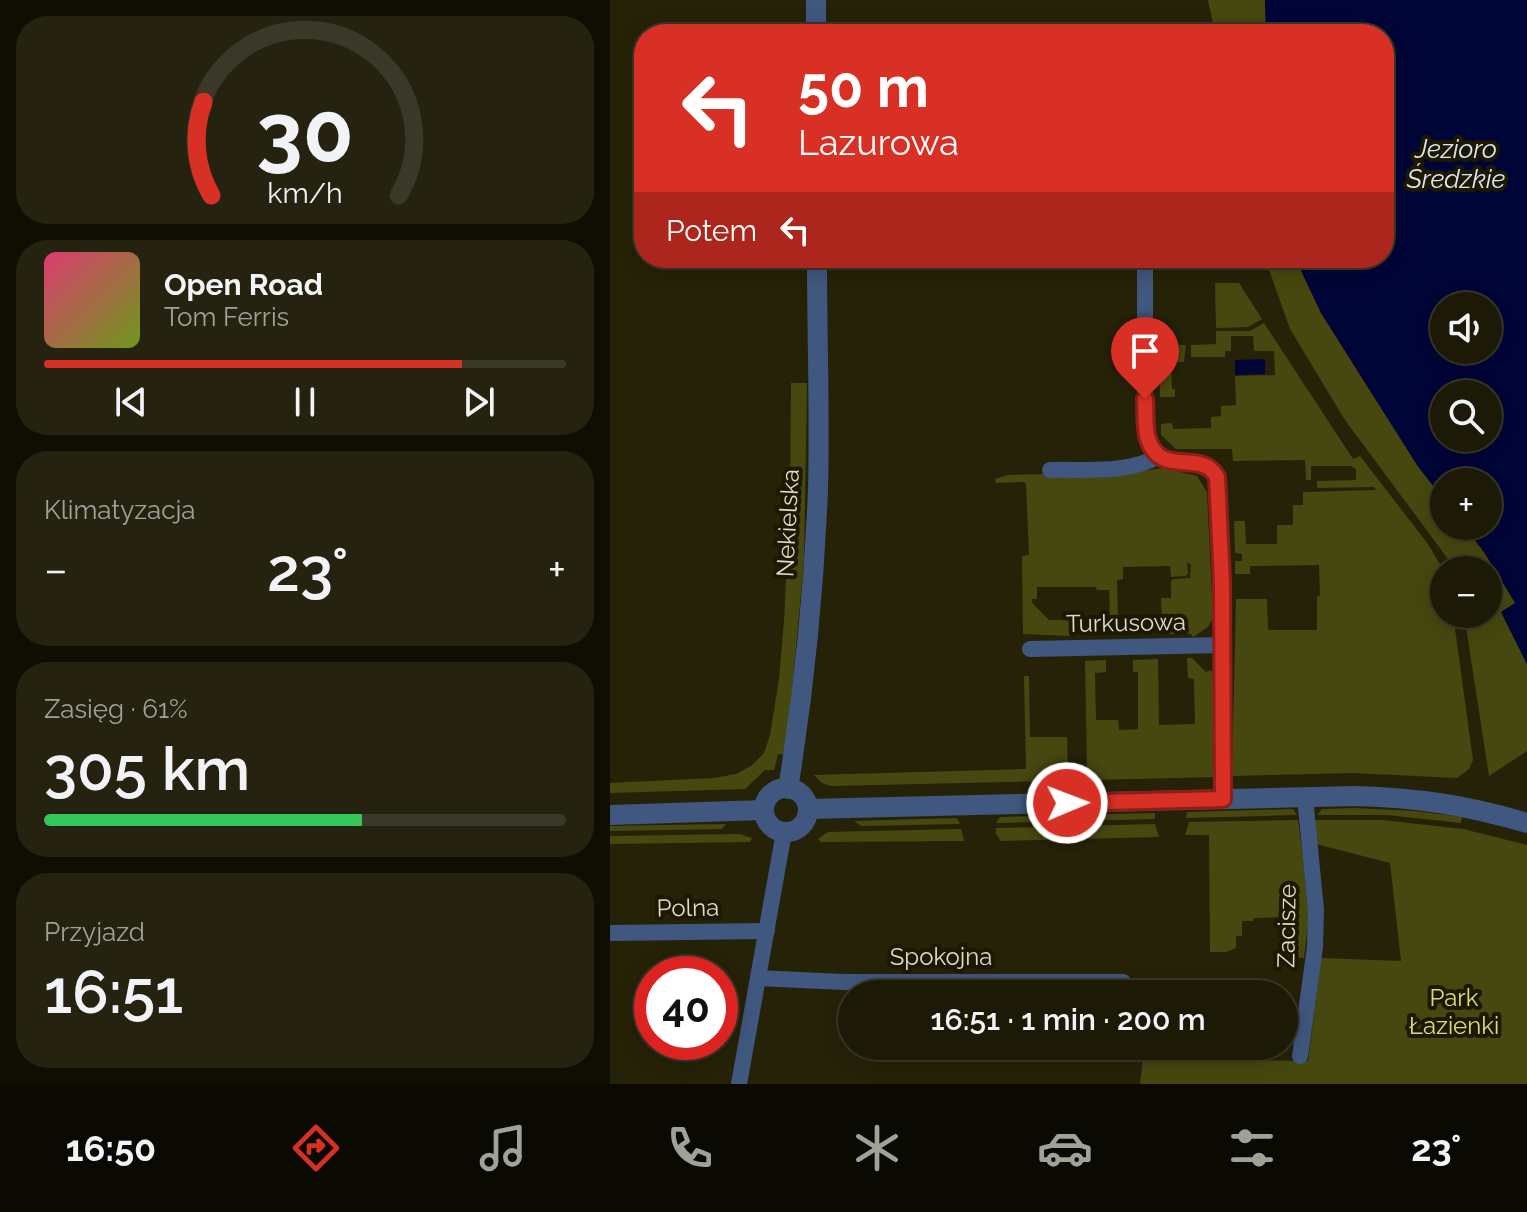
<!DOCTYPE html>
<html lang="pl">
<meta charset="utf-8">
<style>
body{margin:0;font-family:Raleway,sans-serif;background:#252310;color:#f1f3f6;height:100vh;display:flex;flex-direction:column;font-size:30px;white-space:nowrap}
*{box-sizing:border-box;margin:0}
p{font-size:26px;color:#a0a19b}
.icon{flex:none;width:44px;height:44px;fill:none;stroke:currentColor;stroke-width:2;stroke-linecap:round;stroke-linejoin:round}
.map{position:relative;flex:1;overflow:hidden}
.details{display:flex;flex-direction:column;gap:16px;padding:16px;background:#0f0e03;width:610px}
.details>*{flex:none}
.guide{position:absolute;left:24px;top:24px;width:760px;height:244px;border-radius:32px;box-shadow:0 4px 20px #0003,0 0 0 2px #3a3828;background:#d93025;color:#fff;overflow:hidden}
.fabs{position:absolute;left:820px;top:292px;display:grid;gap:16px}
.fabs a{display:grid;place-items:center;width:72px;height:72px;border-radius:50%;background:#1c1a06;box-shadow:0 4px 20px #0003,0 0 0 2px #3a3828;font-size:40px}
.speed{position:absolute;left:24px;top:956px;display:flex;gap:16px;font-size:40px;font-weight:700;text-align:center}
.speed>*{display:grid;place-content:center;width:104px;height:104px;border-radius:50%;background:#1c1a06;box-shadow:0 4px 20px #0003,0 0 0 2px #3a3828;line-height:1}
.speed .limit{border:12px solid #d22;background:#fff;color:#111}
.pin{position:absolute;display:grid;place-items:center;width:68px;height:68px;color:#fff;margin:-82px -34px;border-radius:50% 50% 50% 0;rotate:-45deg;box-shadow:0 0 8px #0007}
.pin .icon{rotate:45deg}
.me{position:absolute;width:88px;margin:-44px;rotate:89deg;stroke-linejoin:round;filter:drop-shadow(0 0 6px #0008)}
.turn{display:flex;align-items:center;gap:28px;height:168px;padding:0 32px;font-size:36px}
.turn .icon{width:104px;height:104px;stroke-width:2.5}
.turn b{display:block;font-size:56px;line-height:68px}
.then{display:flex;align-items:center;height:76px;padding:0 32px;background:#0003;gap:16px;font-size:30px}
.big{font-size:60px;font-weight:600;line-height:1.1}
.details .tile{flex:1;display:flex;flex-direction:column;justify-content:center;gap:12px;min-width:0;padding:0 28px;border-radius:32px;background:#252310}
.details .dial{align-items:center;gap:0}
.dial svg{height:208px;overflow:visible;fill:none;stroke:#3a3828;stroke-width:7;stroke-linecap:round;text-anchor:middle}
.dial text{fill:#f1f3f6;stroke:none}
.song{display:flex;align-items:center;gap:24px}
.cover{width:96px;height:96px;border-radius:12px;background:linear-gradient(135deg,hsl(340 70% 55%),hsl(80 70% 35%))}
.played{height:8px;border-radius:4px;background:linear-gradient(90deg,#d93025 80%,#3a3828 80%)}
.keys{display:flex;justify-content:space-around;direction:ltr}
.heat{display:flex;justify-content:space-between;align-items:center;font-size:44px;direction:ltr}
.charge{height:12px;border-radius:6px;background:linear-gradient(90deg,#34c759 61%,#3a3828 0)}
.trip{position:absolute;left:228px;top:980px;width:460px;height:80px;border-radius:40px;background:#1c1a06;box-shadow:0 4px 20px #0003,0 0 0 2px #3a3828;font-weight:600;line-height:80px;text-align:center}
.tabs{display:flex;height:128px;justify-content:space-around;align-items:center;background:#0b0a02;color:#a0a19b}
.tabs .icon{width:56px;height:56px}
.tabs .active{color:#d93025}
.tabs b{font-size:36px;color:#f1f3f6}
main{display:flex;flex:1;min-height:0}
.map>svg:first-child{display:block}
.green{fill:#47480f}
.water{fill:#000537;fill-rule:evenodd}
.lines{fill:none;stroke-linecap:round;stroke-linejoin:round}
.minor{stroke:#40577f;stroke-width:16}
.tertiary{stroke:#40577f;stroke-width:20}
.route-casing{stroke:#8d1f18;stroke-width:20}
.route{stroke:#d93025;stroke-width:14}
.labels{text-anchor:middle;stroke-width:8;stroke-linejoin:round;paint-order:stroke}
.street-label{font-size:24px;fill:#dedbcc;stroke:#1c1801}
.park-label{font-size:24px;fill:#dade75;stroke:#1c1801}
.water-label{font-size:26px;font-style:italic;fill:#dae4f5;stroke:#1c1801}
</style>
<main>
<section class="details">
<div class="tile dial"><svg viewBox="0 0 100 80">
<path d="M14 69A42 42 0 1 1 86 69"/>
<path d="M14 69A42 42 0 0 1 11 33" stroke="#d93025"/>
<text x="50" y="56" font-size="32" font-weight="700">30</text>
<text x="50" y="72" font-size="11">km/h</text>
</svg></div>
<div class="tile">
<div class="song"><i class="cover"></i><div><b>Open Road</b><p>Tom Ferris</p></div></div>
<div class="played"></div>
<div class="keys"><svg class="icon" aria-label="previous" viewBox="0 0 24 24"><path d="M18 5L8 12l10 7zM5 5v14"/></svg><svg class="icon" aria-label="pause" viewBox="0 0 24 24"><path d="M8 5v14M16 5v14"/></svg><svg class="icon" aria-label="next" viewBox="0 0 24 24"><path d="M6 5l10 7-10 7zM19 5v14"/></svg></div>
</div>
<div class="tile"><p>Klimatyzacja</p>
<div class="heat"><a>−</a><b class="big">23°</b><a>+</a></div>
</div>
<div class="tile"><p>Zasięg · 61%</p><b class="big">305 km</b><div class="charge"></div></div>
<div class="tile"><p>Przyjazd</p><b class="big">16:51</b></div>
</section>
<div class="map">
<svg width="917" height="1084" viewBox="0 0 917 1084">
<rect width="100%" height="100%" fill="#262208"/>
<g class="green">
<path d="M598,0H655L656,34H605Z"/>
<path d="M655,258H685L711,313L807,465L834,500V526H854L874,552L906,603L891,612L917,664V751L879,776L854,614H878V570H843L841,563L735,420L680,329Z"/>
<path d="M605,283H629L652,319L638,327L606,328Z"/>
<path d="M654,323L743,459L750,456L818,544L832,568L834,614H843L863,760L859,769L847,778L743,773L622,776L626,599H657L658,630H707V596H710L709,565L640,566V574H625V561H632V554L625,553L624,521H635L636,544H667V525H683V505H693V492L766,490L764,487L707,488V481L746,480V469L741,466H701V480H696L695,460L623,461L622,449H566L551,435V424L562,423L563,429L601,428V417L611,416V406L626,405L625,376L665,375L664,351H644L643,336H621V351H615V357H581V345L606,344V331H640Z"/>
<path d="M549,345H576L574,362H561L562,389H565V397H550Z"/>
<path d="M181,383H197L194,561L176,755L168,754L164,770H155L135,789L0,793V783L104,778L126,774L141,766L154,753L160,735L169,679L174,621L180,501Z"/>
<path d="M554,468L587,476L597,492L603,618L598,627L583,637L581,634H554L549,627L537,621L539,618H552L551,598H561V582L563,579L580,578L581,564L577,563L578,574L575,576L561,577L560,566L513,567V579L507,580L508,617H500L499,590H487L486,587H427V599H422V603L439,620H460V636L413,634L412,556L419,555L416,484L414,482L386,483L385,479L398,475L522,472Z"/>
<path d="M577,658H582L596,672L601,670L604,675L607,777L221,786L212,783L204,775L416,769L414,676H419L420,737H457L458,768L477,767L475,661L496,660V672L485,673L486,720H508L509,730L528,729V672H523V660L548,659L549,725L585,724L584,679L578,678Z"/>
<path d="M745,808L805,811L852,817L851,823L777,815H707L712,809Z"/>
<path d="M683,809L687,815L576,818L577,812Z"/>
<path d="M545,813V819L386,823L390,817Z"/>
<path d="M347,818L350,824L251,826L244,821Z"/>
<path d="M688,820L700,909L694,958L677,957L676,917L644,918L643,921H632V936H626V948L616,952H600L599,835H575L579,822Z"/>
<path d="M705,820H772L853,829L917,845V1084H530L533,1059L698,1061L711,958L791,961L780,863L706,844Z"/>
<path d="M116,824L112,829L0,831V826Z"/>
<path d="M545,824L549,837L391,841L386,834V828Z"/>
<path d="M351,829L354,841L211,842L208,839L218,832Z"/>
<path d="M129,834L142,838L140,842L0,844V836Z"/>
</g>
<g class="water">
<path d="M655,0H917V664L891,612L905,603L874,552L854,526H878V482H834V500L807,465L711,313L685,258H774V34H656ZM834,306H878V350H834ZM834,394H878V438H834Z"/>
<path d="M655,359V374L625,375V360Z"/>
</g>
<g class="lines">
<g class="minor">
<path d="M535,258V399L538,439L549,456L558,461L595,464L602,469L607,477L611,553L613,799"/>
<path d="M440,470C474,469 519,474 549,456"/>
<path d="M420,649L613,645"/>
<path d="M0,933L157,931"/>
<path d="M149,978L234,982H513"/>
<path d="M690,1056L705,947L706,910L695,797"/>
<path d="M129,1084L174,832"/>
</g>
<g class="tertiary">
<path d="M206,0V34"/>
<circle cx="176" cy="810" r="22"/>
<path d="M178,789C194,690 204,590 208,490C210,413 207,335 207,258"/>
<path d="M198,809L746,796C809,798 856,805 917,823"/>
<path d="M0,815L154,810"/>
</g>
</g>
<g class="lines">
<g class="route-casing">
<path id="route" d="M457,803L613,799L612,582L607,477C591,448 551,479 538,439C534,427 536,412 535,399"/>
</g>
<use href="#route" class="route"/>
</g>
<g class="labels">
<g class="street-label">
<text transform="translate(178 523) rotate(-87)" y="8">Nekielska</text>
<text transform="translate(516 623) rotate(-1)" y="8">Turkusowa</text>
<text transform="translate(78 908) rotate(-1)" y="8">Polna</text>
<text transform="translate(677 926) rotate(-89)" y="8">Zacisze</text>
<text x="331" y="965">Spokojna</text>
</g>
<g class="park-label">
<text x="844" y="1006">Park<tspan x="844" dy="28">Łazienki</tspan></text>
</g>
<g class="water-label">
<text x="846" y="158">Jezioro<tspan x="846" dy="30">Średzkie</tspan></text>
</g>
</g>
</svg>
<div class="fabs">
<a><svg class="icon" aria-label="sound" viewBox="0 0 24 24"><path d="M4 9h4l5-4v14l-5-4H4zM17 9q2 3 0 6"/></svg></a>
<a><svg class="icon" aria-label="search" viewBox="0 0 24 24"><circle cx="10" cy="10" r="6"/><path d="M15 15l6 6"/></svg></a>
<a>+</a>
<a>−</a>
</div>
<div class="speed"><div class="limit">40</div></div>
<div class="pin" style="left:535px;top:399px;background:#d93025"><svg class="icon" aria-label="arrive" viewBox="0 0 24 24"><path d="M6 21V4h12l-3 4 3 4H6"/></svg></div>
<svg class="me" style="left:457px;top:803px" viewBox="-20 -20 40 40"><circle r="17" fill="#d93025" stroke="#fff" stroke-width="3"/><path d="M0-11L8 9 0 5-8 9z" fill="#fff"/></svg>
<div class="trip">16:51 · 1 min · 200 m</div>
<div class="guide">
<div class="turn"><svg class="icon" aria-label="left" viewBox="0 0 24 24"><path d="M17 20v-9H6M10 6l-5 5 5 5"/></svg><div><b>50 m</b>Lazurowa</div></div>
<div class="then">Potem<svg class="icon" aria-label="left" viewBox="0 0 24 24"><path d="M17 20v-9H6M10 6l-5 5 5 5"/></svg></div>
</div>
</div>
</main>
<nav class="tabs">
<b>16:50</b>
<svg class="icon active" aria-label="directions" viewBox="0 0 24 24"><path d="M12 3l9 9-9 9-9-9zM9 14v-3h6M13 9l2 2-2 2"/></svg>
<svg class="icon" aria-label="music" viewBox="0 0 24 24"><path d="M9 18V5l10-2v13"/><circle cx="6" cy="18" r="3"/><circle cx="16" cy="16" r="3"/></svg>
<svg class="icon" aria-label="phone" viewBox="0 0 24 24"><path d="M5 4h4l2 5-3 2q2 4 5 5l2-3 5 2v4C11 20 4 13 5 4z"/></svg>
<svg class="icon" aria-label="climate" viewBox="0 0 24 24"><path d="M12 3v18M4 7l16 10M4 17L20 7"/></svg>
<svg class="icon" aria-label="car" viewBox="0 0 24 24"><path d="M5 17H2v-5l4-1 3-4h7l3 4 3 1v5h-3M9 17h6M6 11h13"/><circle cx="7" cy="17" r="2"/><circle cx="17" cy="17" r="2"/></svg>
<svg class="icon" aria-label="filters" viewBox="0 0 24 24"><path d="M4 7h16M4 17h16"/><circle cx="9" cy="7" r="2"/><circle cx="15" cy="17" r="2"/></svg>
<b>23°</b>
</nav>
